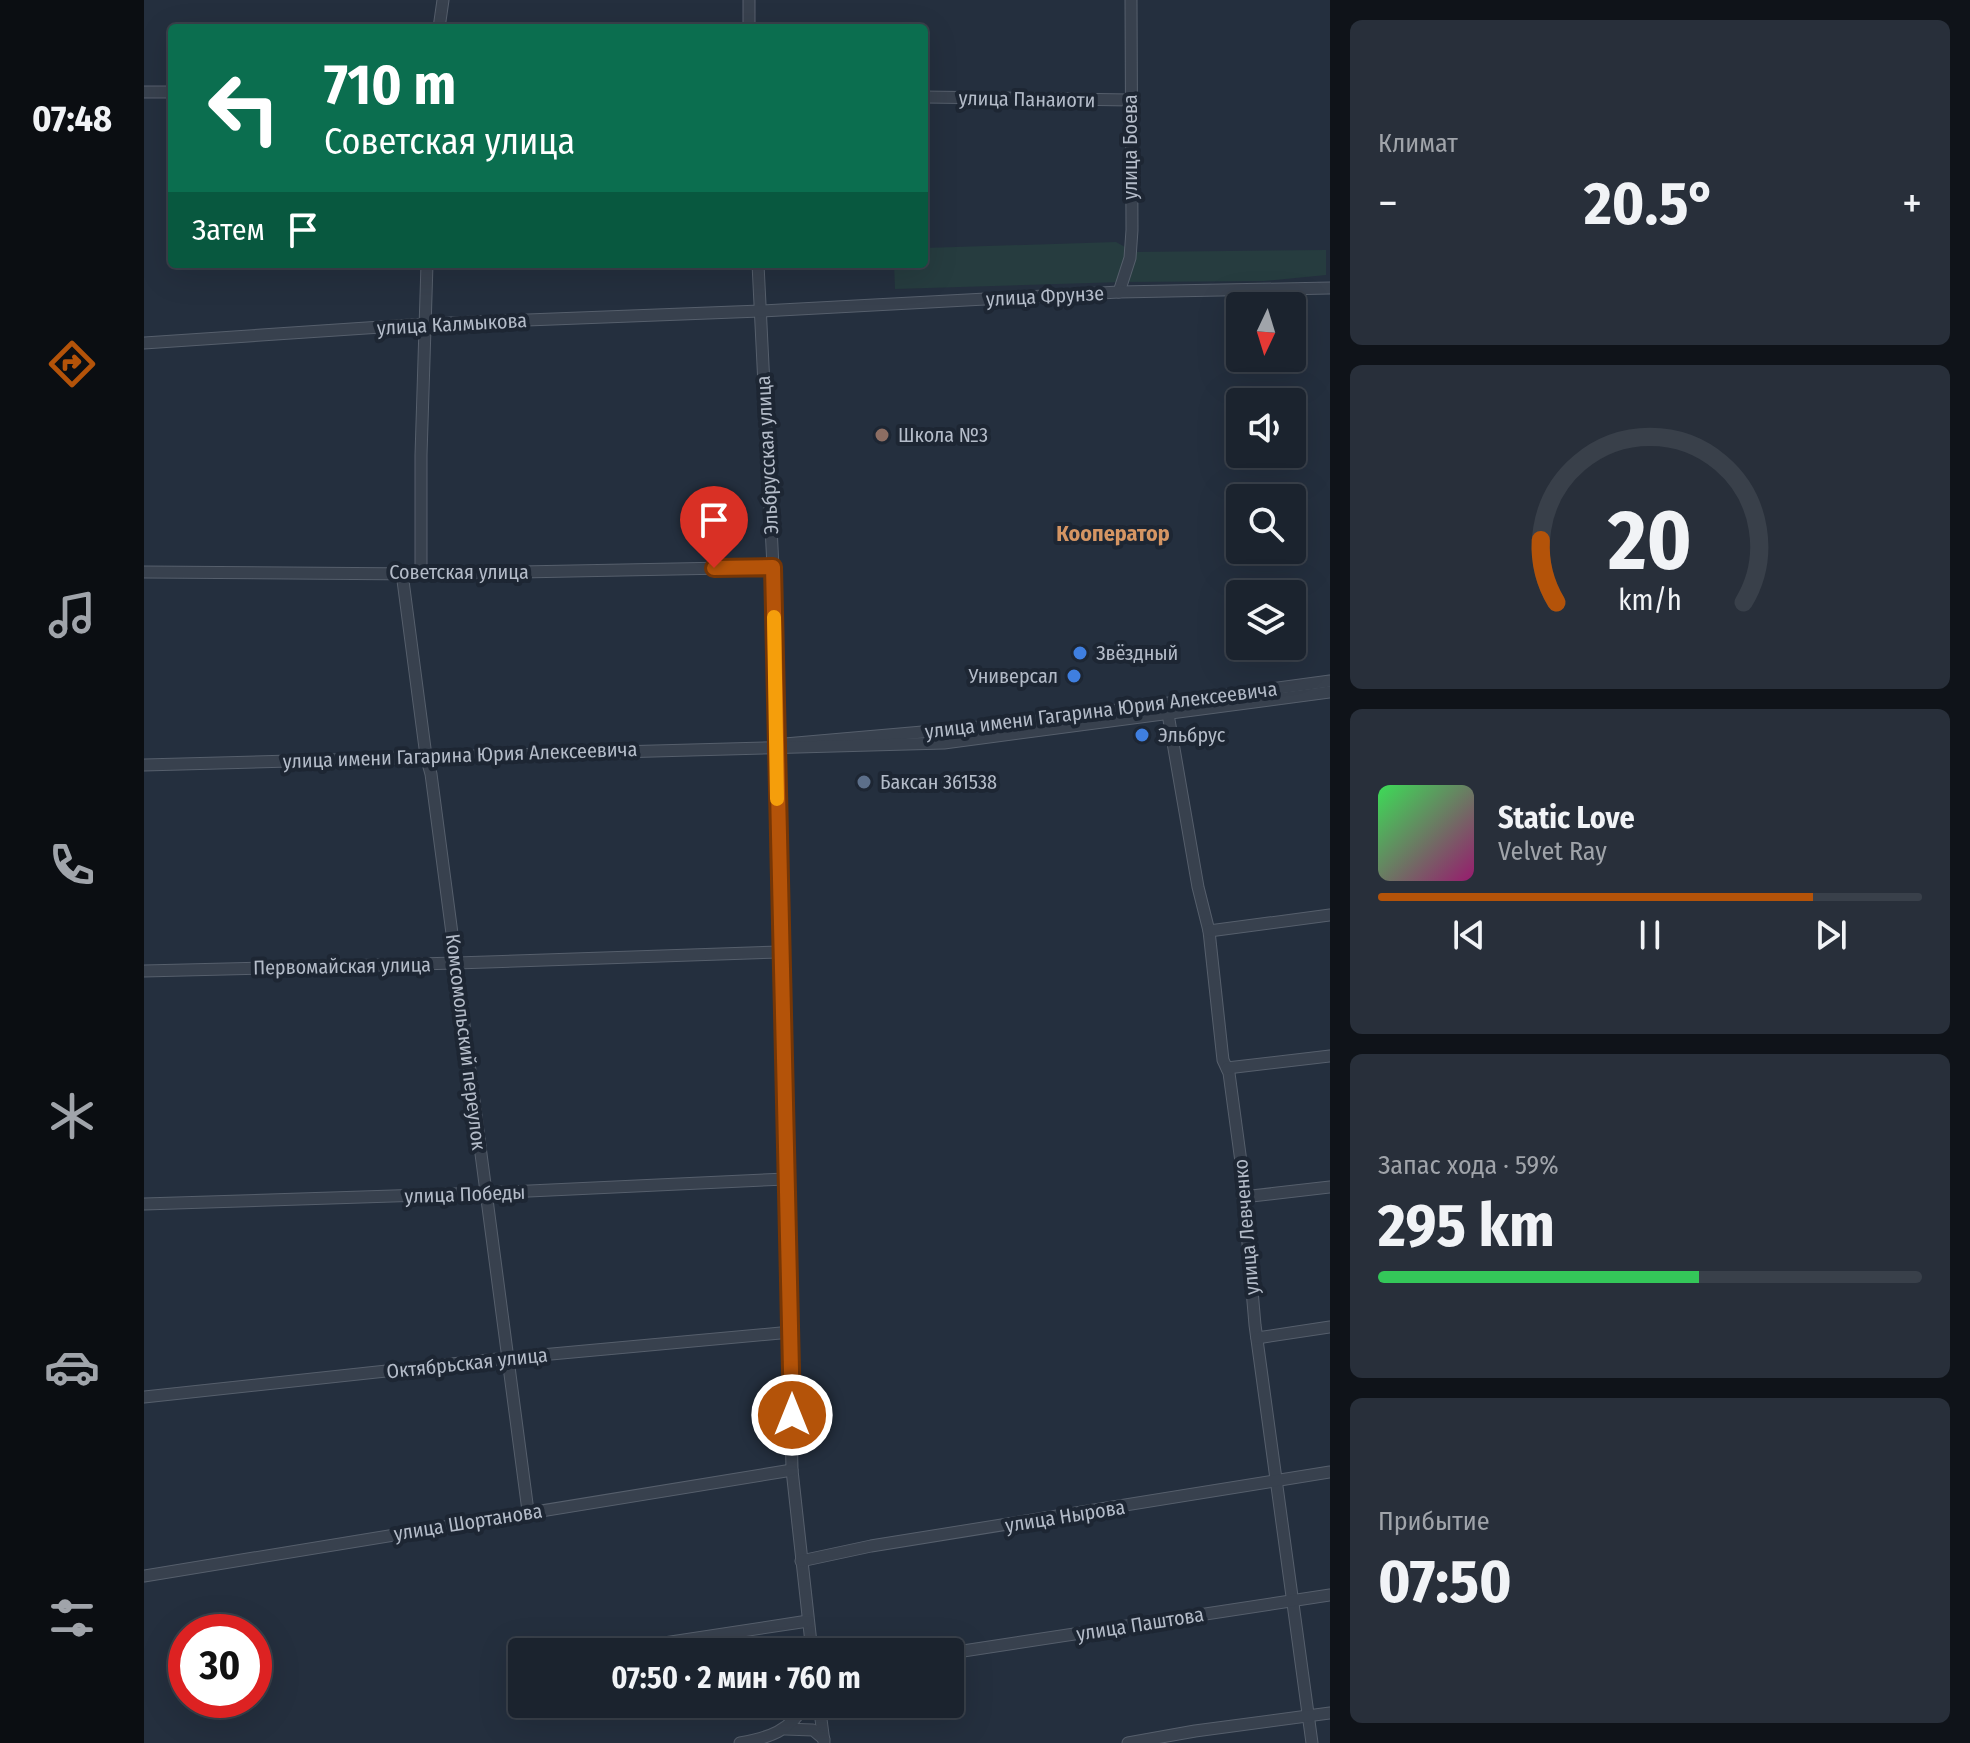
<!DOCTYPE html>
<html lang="ru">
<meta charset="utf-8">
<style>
body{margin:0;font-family:"Fira Sans Condensed",sans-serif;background:#282f3a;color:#f1f3f6;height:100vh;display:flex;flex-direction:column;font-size:30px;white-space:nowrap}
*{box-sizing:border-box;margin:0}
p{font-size:26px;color:#a0a4aa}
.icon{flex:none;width:44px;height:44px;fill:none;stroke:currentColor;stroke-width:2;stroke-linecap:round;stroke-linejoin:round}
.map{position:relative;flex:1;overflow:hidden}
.panel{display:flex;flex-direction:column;gap:20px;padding:20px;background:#0f1319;width:640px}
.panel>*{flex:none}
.banner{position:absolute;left:24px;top:24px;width:760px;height:244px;border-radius:8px;box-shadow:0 8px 32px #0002,0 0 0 2px #39404a;background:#0b6e4f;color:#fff;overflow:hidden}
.needle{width:52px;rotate:184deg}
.fabs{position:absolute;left:1082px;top:292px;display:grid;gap:16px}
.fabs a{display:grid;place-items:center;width:80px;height:80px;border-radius:8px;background:#1b232e;box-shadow:0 8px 32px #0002,0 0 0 2px #39404a;font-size:40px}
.speed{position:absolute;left:24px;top:1614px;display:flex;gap:16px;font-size:40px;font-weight:700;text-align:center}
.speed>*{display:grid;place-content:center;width:104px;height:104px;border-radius:50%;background:#1b232e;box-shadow:0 8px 32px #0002,0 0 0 2px #39404a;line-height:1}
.speed .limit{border:12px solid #d22;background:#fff;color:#111}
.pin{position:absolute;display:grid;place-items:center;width:68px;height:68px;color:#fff;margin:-82px -34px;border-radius:50% 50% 50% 0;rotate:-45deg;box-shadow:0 0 8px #0007}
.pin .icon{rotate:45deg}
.me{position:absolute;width:88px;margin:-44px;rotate:0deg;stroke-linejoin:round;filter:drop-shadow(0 0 6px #0008)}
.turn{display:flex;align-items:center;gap:28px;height:168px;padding:0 24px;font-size:36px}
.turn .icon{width:104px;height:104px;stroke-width:2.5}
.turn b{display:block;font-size:56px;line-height:68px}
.then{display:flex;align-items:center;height:76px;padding:0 24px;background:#0003;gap:16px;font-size:30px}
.big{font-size:60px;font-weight:700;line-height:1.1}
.panel .tile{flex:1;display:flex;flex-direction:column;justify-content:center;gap:12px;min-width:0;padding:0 28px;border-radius:12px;background:#282f3a}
.panel .dial{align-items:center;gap:0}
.dial svg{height:208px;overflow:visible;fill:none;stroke:#39404a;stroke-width:7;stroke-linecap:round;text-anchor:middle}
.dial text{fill:#f1f3f6;stroke:none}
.song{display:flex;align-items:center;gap:24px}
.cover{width:96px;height:96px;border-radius:12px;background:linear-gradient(135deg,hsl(130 70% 55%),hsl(320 70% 35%))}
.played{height:8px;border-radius:4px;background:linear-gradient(90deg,#b45309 80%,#39404a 80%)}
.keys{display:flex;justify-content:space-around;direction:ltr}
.heat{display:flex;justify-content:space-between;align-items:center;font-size:44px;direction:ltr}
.charge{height:12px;border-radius:6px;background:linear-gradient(90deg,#34c759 59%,#39404a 0)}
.trip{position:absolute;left:364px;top:1638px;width:456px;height:80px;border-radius:8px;background:#1b232e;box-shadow:0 8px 32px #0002,0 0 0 2px #39404a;font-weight:700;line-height:80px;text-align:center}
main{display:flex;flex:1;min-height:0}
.tabs{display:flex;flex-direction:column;width:144px;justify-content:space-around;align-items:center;background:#0b0e12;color:#a0a4aa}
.tabs .icon{width:56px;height:56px}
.tabs .selected{color:#b45309}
.tabs b{font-size:36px;color:#f1f3f6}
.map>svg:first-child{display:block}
.green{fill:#263c3f}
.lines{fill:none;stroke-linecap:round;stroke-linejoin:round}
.minor-casing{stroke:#565f6c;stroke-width:13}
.minor{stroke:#38414e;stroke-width:11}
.route-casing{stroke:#753606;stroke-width:20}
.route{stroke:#b45309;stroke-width:14}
.slow{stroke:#f59e0b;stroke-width:14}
.education-dot{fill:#8d6e63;stroke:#1d2633;stroke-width:3}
.shop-dot{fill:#3f7fe0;stroke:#1d2633;stroke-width:3}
.service-dot{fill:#5c6f8a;stroke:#1d2633;stroke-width:3}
.labels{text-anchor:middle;stroke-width:8;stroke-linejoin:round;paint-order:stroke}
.street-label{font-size:20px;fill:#b4bcc9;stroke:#1d2633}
.poi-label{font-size:20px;fill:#b4bcc9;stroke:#1d2633;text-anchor:start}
.neighbourhood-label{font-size:22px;font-weight:bold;fill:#d59563;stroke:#1d2633}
</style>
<main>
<nav class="tabs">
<b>07:48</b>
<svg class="icon selected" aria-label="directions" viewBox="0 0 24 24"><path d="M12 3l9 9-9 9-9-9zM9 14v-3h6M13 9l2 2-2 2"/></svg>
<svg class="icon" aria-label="music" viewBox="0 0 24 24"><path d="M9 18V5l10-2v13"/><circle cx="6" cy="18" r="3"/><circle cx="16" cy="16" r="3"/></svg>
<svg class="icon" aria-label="phone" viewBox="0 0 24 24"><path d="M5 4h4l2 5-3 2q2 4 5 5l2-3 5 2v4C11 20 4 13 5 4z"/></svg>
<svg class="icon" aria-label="climate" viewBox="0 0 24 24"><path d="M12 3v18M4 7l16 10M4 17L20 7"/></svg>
<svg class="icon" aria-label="car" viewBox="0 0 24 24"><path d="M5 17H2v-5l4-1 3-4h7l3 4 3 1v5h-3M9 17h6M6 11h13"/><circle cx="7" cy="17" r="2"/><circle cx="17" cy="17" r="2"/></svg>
<svg class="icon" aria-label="filters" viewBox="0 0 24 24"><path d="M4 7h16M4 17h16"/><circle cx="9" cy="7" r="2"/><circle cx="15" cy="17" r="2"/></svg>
</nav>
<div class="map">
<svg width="1186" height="1743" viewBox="0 0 1186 1743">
<rect width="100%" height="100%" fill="#242f3e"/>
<path class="green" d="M972,242L990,252L1182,250V275L1120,281L979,282L751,289L750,264H780V248Z"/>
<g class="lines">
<g class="minor-casing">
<g id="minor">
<path d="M605,0V28"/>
<path d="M295,28L299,0"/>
<path d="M0,92H28"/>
<path d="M780,97L986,100"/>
<path d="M614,264L629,567L648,1470L668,1652"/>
<path d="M975,292L986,258L988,230L987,0"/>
<path d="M0,343L282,324L616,311L975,292L1186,288"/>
<path d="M0,572L277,574L629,567"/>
<path d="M258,573L282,756L287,774L384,1511"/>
<path d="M277,574V455L283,264"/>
<path d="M1024,714L1054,887L1065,931L1079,1060L1085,1073L1097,1162L1111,1325L1168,1743"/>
<path d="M641,744L870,724L1186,681"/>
<path d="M0,765L800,743L1186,692"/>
<path d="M1065,931L1186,915"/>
<path d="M0,971L312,963L636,952"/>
<path d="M1083,1068L1186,1056"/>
<path d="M1099,1197L1186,1187"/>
<path d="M0,1204L341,1193L642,1179"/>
<path d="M1113,1338L1186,1327"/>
<path d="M0,1397L363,1358L647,1332"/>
<path d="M657,1561L727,1546L1186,1472"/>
<path d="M0,1576L648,1470"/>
<path d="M461,1652L664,1621"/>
<path d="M806,1653L1186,1595"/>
<path d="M675,1704L680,1742"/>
<path d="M641,1729L669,1730L680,1739"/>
<path d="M596,1743C624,1738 647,1731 661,1704"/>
<path d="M984,1743L1051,1731L1186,1713"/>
</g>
</g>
<use href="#minor" class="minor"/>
</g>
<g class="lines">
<g class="route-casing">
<path id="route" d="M570,568L629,567L648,1415"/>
</g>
<use href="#route" class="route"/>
<path class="slow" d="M630,617L633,799"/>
</g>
<circle class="education-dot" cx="738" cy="435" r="8"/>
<g class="shop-dot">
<circle cx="936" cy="653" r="8"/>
<circle cx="930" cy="676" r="8"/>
<circle cx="998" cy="735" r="8"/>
</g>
<circle class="service-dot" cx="720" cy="782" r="8"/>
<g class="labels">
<g class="street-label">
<text transform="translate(883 99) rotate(1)" y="7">улица Панаиоти</text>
<text transform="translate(986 147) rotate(-90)" y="7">улица Боева</text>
<text transform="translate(901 296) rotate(-3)" y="7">улица Фрунзе</text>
<text transform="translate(308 324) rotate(-3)" y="7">улица Калмыкова</text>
<text transform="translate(623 455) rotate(-93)" y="7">Эльбрусская улица</text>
<text x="315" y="579">Советская улица</text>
<text transform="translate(957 710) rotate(-7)" y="7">улица имени Гагарина Юрия Алексеевича</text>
<text transform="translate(316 755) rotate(-2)" y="7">улица имени Гагарина Юрия Алексеевича</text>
<text transform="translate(198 966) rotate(-1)" y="7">Первомайская улица</text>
<text transform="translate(322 1042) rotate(83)" y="7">Комсомольский переулок</text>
<text transform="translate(321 1194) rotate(-2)" y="7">улица Победы</text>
<text transform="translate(1102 1227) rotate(-95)" y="7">улица Левченко</text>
<text transform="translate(323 1363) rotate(-6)" y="7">Октябрьская улица</text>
<text transform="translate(921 1516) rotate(-9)" y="7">улица Нырова</text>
<text transform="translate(324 1522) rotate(-9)" y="7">улица Шортанова</text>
<text transform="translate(996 1624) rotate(-9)" y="7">улица Паштова</text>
</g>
<g class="poi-label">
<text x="754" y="442">Школа №3</text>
<text x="952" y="660">Звёздный</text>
<text x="914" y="683" text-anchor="end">Универсал</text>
<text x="1014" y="742">Эльбрус</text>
<text x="736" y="789">Баксан 361538</text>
</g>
<g class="neighbourhood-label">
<text x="969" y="541">Кооператор</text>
</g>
</g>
</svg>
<div class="fabs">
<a><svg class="needle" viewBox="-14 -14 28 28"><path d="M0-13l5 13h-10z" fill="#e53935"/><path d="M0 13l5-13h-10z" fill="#a0a4aa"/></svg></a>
<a><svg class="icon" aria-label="sound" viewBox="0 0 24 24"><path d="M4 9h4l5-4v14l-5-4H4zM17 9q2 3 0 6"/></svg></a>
<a><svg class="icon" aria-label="search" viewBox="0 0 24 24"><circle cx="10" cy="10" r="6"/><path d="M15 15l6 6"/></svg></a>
<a><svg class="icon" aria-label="layers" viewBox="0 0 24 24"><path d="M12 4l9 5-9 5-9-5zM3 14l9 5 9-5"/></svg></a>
</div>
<div class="speed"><div class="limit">30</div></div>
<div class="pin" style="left:570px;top:568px;background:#d93025"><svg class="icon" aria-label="arrive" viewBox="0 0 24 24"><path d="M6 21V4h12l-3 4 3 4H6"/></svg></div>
<svg class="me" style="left:648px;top:1415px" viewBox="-20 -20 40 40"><circle r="17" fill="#b45309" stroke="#fff" stroke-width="3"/><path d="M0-11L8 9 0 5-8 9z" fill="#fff"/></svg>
<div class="trip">07:50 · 2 мин · 760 m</div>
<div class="banner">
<div class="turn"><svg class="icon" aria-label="left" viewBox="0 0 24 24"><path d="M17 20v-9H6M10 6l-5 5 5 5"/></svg><div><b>710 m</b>Советская улица</div></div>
<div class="then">Затем<svg class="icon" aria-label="arrive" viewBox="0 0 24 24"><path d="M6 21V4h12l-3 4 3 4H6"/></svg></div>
</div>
</div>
<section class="panel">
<div class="tile"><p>Климат</p>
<div class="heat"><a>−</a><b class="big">20.5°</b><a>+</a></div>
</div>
<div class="tile dial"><svg viewBox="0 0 100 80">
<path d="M14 69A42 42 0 1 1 86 69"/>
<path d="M14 69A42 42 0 0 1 8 45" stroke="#b45309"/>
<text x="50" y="56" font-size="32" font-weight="700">20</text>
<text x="50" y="72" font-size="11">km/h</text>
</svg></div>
<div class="tile">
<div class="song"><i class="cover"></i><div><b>Static Love</b><p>Velvet Ray</p></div></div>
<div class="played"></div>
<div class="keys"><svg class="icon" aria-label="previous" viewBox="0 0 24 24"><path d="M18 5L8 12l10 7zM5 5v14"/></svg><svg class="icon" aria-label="pause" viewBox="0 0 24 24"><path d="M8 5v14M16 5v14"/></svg><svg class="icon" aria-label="next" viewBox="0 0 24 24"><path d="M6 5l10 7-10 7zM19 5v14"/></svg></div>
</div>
<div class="tile"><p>Запас хода · 59%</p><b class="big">295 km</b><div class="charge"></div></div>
<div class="tile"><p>Прибытие</p><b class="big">07:50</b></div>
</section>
</main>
